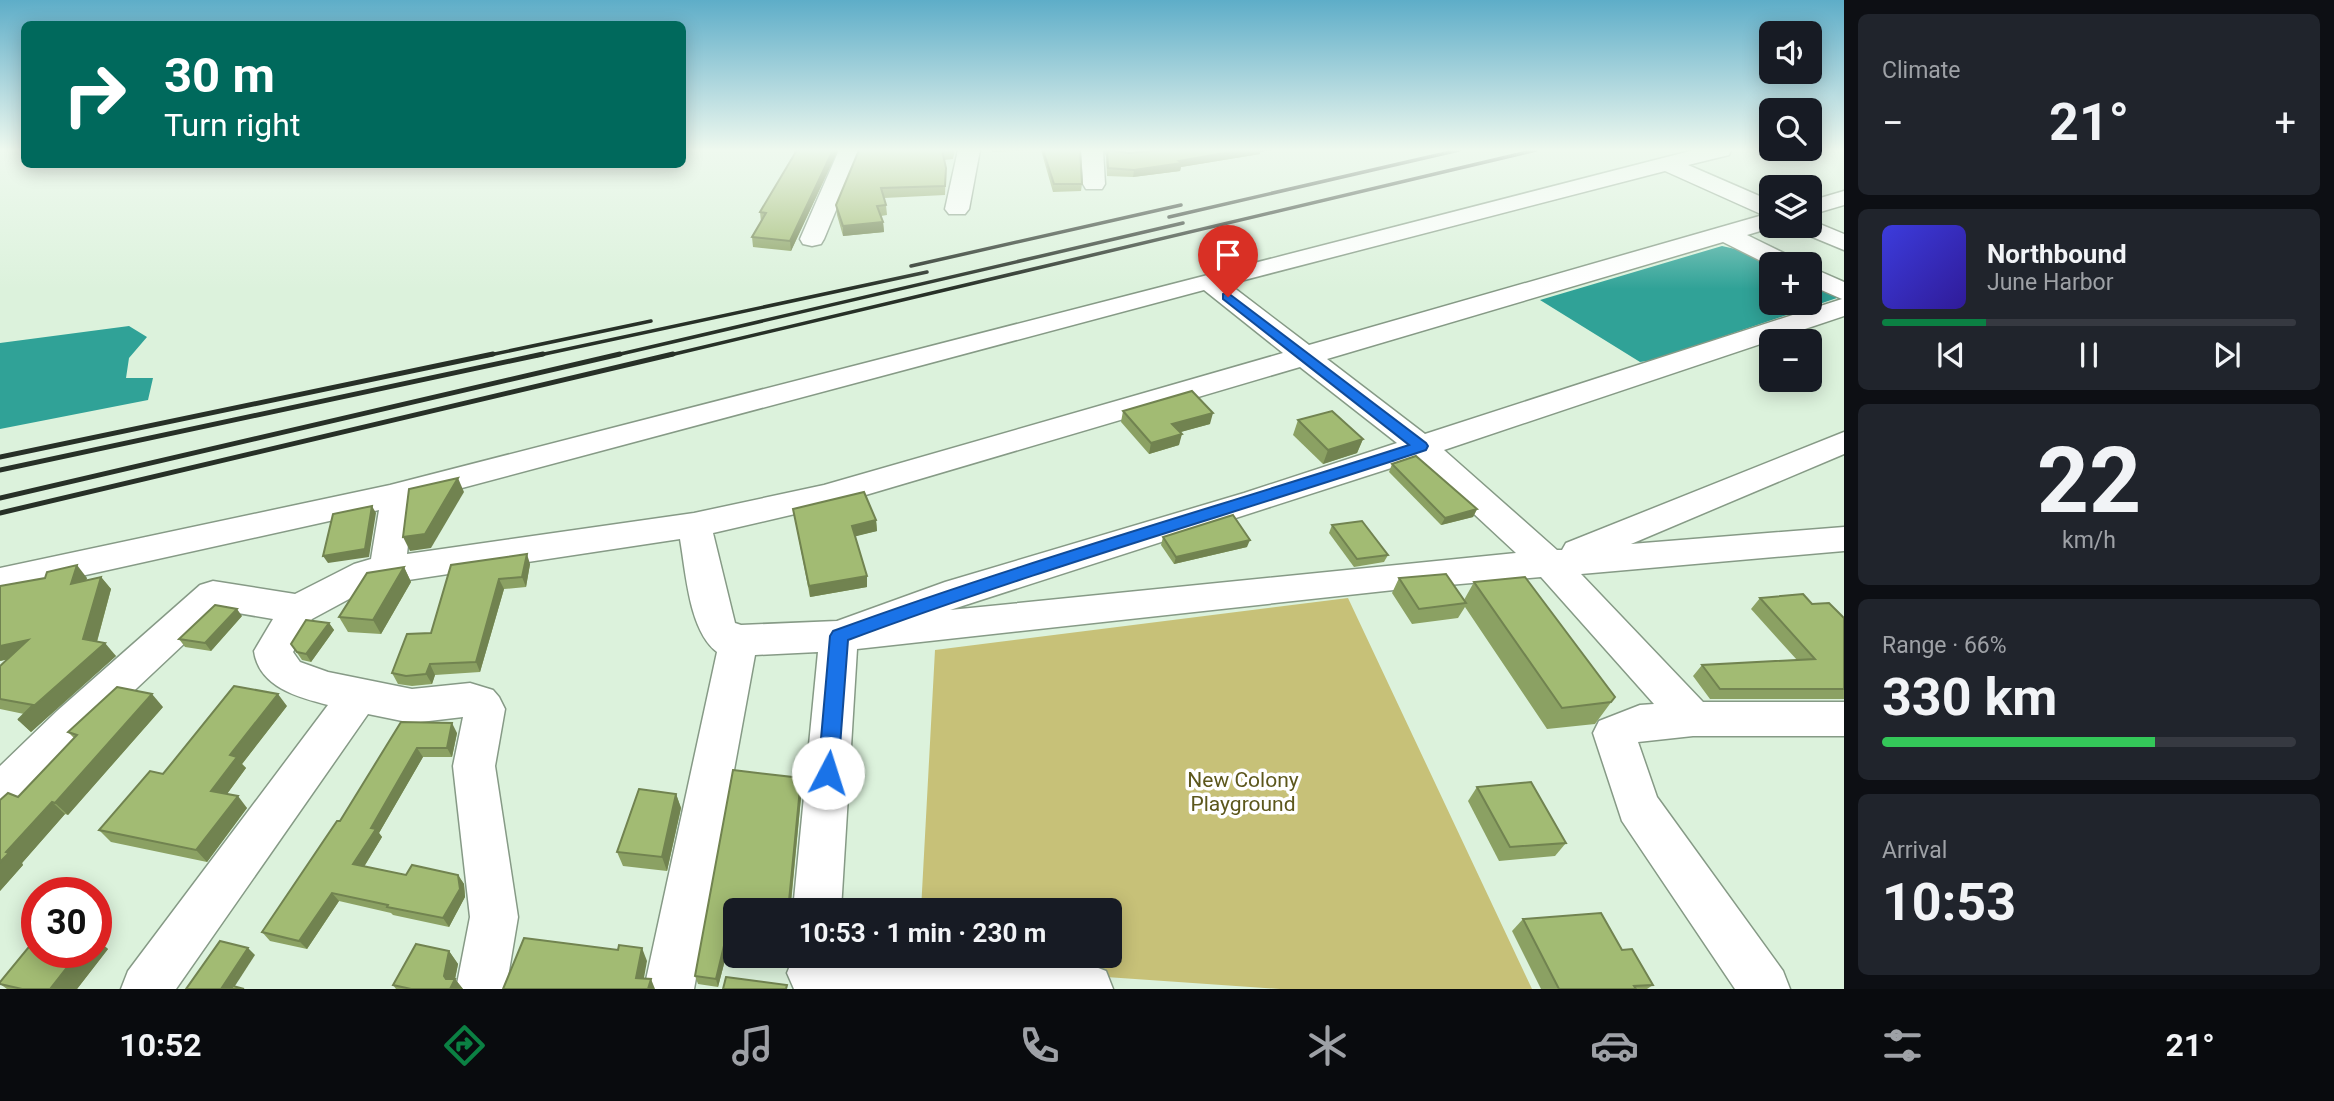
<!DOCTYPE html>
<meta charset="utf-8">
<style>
body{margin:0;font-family:Roboto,sans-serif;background:#20242c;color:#f1f3f6;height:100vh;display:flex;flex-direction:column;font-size:26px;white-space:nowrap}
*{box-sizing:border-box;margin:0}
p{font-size:23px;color:#9ea1a6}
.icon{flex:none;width:38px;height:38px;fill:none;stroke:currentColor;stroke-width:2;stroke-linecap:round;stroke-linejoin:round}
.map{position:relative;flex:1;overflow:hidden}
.sheet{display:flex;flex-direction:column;gap:14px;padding:14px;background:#0d0f14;width:490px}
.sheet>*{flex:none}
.guide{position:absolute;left:21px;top:21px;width:665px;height:147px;border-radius:10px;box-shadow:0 4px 18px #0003;background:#00695c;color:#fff;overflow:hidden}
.controls{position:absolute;left:1759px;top:21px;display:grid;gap:14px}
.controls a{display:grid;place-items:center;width:63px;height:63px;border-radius:10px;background:#171b24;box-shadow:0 4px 18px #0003;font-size:35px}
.speed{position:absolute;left:21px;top:877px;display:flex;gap:14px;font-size:35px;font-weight:700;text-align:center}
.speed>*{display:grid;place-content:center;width:91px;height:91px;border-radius:50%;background:#171b24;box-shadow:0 4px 18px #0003;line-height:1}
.speed .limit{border:10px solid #d22;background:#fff;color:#111}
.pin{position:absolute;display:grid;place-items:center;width:60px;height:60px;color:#fff;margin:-72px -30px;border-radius:50% 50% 50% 0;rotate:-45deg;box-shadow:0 0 7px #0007}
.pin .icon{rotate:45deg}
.me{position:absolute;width:77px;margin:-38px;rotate:5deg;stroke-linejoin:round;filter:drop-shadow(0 0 5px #0008)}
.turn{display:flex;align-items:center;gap:24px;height:147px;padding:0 28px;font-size:32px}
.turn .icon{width:91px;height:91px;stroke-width:2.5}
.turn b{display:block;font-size:49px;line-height:60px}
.big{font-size:52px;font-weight:700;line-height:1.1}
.sheet .tile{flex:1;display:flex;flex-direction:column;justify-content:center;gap:10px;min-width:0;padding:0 24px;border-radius:10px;background:#20242c}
.sheet .dial{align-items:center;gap:0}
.dial b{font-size:91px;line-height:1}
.song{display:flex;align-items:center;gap:21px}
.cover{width:84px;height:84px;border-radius:10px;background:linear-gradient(135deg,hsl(240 70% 55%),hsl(250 70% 35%))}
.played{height:7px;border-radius:4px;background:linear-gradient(90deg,#0b8043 25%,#363941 25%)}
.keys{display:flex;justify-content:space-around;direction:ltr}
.heat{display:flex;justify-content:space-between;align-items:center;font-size:38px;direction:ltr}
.charge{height:10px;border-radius:5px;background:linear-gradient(90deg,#34c759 66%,#363941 0)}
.trip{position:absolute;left:723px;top:898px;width:399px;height:70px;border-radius:10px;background:#171b24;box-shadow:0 4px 18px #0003;font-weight:700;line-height:70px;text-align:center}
.dock{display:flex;height:112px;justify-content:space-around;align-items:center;background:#090b0e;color:#9ea1a6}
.dock .icon{width:49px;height:49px}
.dock .selected{color:#0b8043}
.dock b{font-size:32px;color:#f1f3f6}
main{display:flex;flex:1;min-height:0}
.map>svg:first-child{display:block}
.green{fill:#c7c178}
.water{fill:#30a297}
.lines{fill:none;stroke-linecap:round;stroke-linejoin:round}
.street-casing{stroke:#869a86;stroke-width:3}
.street{fill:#fff;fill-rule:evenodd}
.rail-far1{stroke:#273027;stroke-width:3.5}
.rail{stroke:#273027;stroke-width:5}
.wall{fill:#8ba163}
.shaded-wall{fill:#718350}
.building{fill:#a2bb73;stroke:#718350;stroke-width:2}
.route{fill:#1a73e8;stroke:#114b97;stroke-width:2}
.labels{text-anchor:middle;stroke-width:7;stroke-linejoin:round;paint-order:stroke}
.near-park-label{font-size:21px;fill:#5c571c;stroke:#fff}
</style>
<main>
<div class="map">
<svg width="1844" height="989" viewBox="0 0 1844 989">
<rect width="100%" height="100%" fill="#dcf2dc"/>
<path class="green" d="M1348,598L1532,989H1280L918,964V956H1110V910H921L935,650Z"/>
<g class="water">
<path d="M1722,246L1753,253L1771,264V303H1810V280L1832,291L1837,298L1654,360L1640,362L1540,300Z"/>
<path d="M129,326L147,337L129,358L126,378H153L148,400L0,429V343Z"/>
</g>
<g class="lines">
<g class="street-casing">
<g id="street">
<path d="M839,150H861L824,239L821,244L812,246L803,244L800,239Z"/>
<path d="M958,150H980L969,209L965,214H949L945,209Z"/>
<path d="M1081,150H1103L1105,184L1102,189H1086L1083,184Z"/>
<path d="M1105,150H1167L1165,155C1148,159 1124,159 1107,155Z"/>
<path d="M1694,150H1731L1729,155L1688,165L1771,201V226H1777L1747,235L1796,259L1799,264L1771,266L1723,242L1327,359L1425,434L1842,299L1810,285V267L1844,282V316L1444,450L1557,550H1562L1566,543L1844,432V454L1631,544L1844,527V551L1581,574L1703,702H1844V736H1693L1638,742L1657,797L1783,971L1790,989H1735L1622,821L1593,733L1599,721L1640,705L1654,704L1541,577L1403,589L857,649L841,910H793L818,652L755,655L694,989H644L717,652C689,631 686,573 680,539L375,585L312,619L293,652L300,662L328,672L412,689L470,683L493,690L499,697L505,709L495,766L518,917L506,989H456L470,917L453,766L463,717L412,723L368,714L176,989H121L128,971L328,705C297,697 259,687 254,651L273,619L220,610L87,735L15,809L0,815V766L57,711L200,585L213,581L295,594L354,564L371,559L379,510L0,594V568L390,485ZM1665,171L1763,215L1309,345L1229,284ZM1204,290L1283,353L824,485L694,513L407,554L413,501ZM1300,367L1397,443L1244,493L945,582L837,621L741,625L735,623L713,533L825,507ZM1416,460L1516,553L950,610Z"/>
<path d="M1844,191V205L1810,215V201Z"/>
<path d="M1810,220L1844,234V250L1798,231L1794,226H1810Z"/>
<path d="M794,956H942L1088,964L1106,971L1113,989H794L787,973Z"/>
</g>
</g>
<use href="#street" class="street"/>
<g class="rail-far1">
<path d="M1169,217L1459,150"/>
<path d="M911,266L1181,205"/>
<path d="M485,356L651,321"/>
<path d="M535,356L927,272"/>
<path d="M612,356L1183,223"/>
<path d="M666,356L1536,150"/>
</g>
<g class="rail">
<path d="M0,457L493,354"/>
<path d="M0,470L543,354"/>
<path d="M0,498L620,354"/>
<path d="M0,513L673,354"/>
</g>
</g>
<g class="wall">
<path d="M794,150H838L791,251L753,247L752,237L761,222L760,212L796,153H794Z"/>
<path d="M859,150H955L953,159L944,160L946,168L945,195L884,198L886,205L887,215L881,216L883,222L884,232L843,236L837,215L836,205Z"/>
<path d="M992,150H1080L1082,184L1081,191L1053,192L1041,150L992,152Z"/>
<path d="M1107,150L1129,153L1160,151L1260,152V154L1181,167L1180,171L1133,177L1107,176L1106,157Z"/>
<path d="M1123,411L1210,424L1180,432L1179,445L1149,454L1121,422Z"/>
<path d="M1298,420L1363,439L1357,453L1323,464L1293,435Z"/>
<path d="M1392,464L1477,509L1473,517L1441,525L1389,472Z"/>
<path d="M793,509L876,520L877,531L855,536L867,576V587L810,597Z"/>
<path d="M1332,525L1388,555L1384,562L1354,567L1329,533Z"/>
<path d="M1163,537L1247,547L1174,564L1161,545Z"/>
<path d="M530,564L526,587L504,589L480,672L435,675L432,684L412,686L398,684L392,673L431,633L451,565Z"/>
<path d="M404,567L411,582L381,634L348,632L339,617Z"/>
<path d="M101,577L111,589L97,642L116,656L31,732L18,720L24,714L0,709V666L7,659L0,661L87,578L86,580Z"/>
<path d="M1399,578L1464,600L1474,582L1615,697L1595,724L1547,729L1465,607L1458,618L1412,624L1392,593Z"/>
<path d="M1760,598L1812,604L1844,618V699H1710L1693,676L1702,665L1797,660L1751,609Z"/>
<path d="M242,616L211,651L185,647L179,639Z"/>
<path d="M329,623L334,630L311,662L302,660L291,644Z"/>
<path d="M287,706L242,764L246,768L227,794L247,808L207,862L111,842L99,830L163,774Z"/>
<path d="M163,707L68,815L65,814L22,863L23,865L0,891L18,797L74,738L68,732Z"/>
<path d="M401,722L457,733L452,757H423L379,833L382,837L364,867L406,875H458L464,884L465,897L449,927L393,915L391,913L339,901L307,949L270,941L262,932L340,821Z"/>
<path d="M801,778L802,787L791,904H802V910H735V933H732L718,987L698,984L695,976Z"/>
<path d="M1477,787L1566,843L1555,856L1499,861L1468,801Z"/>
<path d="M676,794L681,808L667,871L623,866L617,852Z"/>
<path d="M1523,919L1622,950L1653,985L1647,989H1541L1512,931Z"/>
<path d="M96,939L108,949L77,989H7L0,984V982L96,952Z"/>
<path d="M449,951L458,964L455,979L463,989H396L393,985Z"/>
</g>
<g class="shaded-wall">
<path d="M833,150H838L791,251L790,241Z"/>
<path d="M1241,150H1274L1260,152V154L1181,167L1180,171L1133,177L1134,170L1179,161Z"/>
<path d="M883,222L884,232L843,236V226Z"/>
<path d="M1213,413L1210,424L1170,435L1172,424Z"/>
<path d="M1182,434L1179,445L1149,454L1151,443Z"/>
<path d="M1363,439L1357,453L1323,464L1328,450Z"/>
<path d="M458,478L464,492L431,548L410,551L403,537Z"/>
<path d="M372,506L376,513L369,557L328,563L323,556Z"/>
<path d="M1477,509L1473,517L1441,525L1445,518Z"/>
<path d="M876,520L877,531L853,537L852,526Z"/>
<path d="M1250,540L1247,547L1174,564L1176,557Z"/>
<path d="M527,554L530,564L526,587L522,577Z"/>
<path d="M77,565L87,578L82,596L71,584Z"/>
<path d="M404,567L411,582L381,634L373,620Z"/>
<path d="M867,576V587L810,597L809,586Z"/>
<path d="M101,577L111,589L94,652L83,639Z"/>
<path d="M499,579L504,589L480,672L476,662Z"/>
<path d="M237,609L242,616L211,651L205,643Z"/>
<path d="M329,623L334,630L311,662L306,654Z"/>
<path d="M28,640L40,653L0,661V646Z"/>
<path d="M105,643L116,656L31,732L18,720Z"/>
<path d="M430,664L435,675L432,684L426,674Z"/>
<path d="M152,694L163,707L68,815L55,803Z"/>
<path d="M278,694L287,706L242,764L246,768L221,802L211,791L230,755Z"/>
<path d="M452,723L457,733L452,757L447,748Z"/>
<path d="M417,748L423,757L379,833L382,837L360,873L353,864L371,828Z"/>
<path d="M801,778L802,787L790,910L789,901Z"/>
<path d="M676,794L681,808L667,871L662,857Z"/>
<path d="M238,796L247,808L207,862L196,850Z"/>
<path d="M52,802L65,814L22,863L23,865L0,891V862L6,852Z"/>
<path d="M458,875L464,884L465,897L449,927L443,918Z"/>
<path d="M332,893L339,901L307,949L299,941Z"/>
<path d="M729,925L732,933L718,987L716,979Z"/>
<path d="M96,939L108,949L77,989H50L79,952H96Z"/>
<path d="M248,948L255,955L233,989H221Z"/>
<path d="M642,948L647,961L642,989L636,978Z"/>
<path d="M449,951L458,964L455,979L463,989H450L444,976Z"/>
<path d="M651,979L655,989H648Z"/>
</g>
<g class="building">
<path d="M797,150H833L790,241L752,237L766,213L760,212Z"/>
<path d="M859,150H943H942L946,168L945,186L881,188L886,205L877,206L883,222L843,226L836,205Z"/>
<path d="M1043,150H1080L1082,184H1054Z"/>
<path d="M1107,150L1129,153L1163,150H1241L1179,161L1182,163L1134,170L1108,168Z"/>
<path d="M1192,391L1213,413L1172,424L1182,434L1151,443L1123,411Z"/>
<path d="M1332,411L1363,439L1328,450L1298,420Z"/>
<path d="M1416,456L1477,509L1445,518L1392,464Z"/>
<path d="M458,478L425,534L403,537L409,489Z"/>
<path d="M864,492L876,520L852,526L867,576L809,586L793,509Z"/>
<path d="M372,506L365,549L323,556L333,514Z"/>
<path d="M1233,515L1250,540L1176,557L1163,537Z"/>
<path d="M1362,521L1388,555L1357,559L1332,525Z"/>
<path d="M527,554L522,577L499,579L476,662L430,664L426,674L406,676L392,673L407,634L431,633L451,565Z"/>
<path d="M77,565L71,584L101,577L83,639L105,643L18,720L33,705L0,699V666L28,640L0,646V586L45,578L47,572Z"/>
<path d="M404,567L373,620L339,617L367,573Z"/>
<path d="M1446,574L1466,603L1419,609L1399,578Z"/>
<path d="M1525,577L1615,697L1611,702L1562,708L1474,582Z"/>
<path d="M1803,594L1812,604L1829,603L1844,618V689H1720L1702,665L1815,659L1760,598Z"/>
<path d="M215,605L237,609L205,643L179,639Z"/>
<path d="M306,620L329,623L306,654L297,652L291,644Z"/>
<path d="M234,686L278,694L230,755L237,757L211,791L238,796L196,850L99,830L150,771L163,774Z"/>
<path d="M117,687L152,694L55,803L52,802L6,852L9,853L0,862V800L8,793L18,797L77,735L68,732Z"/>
<path d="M401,722L452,723L447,748H417L371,828L376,829L353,864L406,875L412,865L458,875L460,889L443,918L387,907L388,905L332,893L299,941L262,932L337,821H340Z"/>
<path d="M733,770L801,778L789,901L791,904H802L800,910H735V926L729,925L716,979L695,976Z"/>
<path d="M1531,782L1566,843L1510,847L1477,787Z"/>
<path d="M639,789L676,794L662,857L617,852Z"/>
<path d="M1601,913L1622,950L1632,949L1653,985L1634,986L1636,989H1559L1523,919Z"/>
<path d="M37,937V952H79L50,989H22L0,984V982Z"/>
<path d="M524,938L618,950L619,945L642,948L636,978L651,979L648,989H503Z"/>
<path d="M220,941L248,948L221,989H186Z"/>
<path d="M416,944L449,951L444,976L446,979H455L450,989H411L393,985Z"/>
<path d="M726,977L787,985L786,989H723Z"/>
<path d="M233,986L244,989H231Z"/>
</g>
<linearGradient id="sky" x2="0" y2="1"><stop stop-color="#5eadc8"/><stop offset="0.52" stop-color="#eff9ef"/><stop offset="1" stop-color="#eff9ef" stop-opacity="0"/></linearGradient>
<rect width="1844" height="289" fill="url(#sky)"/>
<path class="route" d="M1228,293L1426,443L1428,446L1426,450C1233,514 1038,569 848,640L838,773L835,780L828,782L821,780L818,773L830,636L833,631C1022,562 1217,507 1409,445L1223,299V294Z"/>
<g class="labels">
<g class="near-park-label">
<text x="1243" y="787">New Colony<tspan x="1243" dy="24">Playground</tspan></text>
</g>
</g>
</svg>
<div class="controls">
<a><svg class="icon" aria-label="sound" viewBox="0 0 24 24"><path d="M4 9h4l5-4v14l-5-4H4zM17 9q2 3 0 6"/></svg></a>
<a><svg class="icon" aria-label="search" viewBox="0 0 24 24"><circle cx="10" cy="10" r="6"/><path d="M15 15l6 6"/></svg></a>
<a><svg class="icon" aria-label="layers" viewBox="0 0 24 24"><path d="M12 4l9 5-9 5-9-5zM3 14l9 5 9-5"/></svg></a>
<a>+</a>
<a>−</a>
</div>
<div class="speed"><div class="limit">30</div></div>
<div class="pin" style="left:1228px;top:297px;background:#d93025"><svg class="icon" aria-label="arrive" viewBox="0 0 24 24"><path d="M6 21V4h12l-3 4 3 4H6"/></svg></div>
<svg class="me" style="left:828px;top:773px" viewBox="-20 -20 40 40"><circle r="19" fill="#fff"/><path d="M0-13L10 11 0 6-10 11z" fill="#1a73e8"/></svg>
<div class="trip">10:53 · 1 min · 230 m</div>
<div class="guide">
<div class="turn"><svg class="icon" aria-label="right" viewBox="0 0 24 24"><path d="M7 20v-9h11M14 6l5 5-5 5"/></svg><div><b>30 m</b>Turn right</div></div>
</div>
</div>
<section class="sheet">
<div class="tile"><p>Climate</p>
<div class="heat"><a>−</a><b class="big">21°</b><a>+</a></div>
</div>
<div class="tile">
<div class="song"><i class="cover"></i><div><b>Northbound</b><p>June Harbor</p></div></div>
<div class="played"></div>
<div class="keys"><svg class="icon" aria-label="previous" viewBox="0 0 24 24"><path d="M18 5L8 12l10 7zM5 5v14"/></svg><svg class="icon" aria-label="pause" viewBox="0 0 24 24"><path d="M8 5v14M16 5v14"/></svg><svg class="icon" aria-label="next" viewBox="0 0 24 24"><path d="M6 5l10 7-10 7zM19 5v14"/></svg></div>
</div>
<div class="tile dial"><b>22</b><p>km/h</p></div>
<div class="tile"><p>Range · 66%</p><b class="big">330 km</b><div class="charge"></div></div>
<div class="tile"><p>Arrival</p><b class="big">10:53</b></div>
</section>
</main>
<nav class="dock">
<b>10:52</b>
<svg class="icon selected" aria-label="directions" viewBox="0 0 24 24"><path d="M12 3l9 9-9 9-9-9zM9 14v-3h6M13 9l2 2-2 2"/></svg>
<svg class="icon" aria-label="music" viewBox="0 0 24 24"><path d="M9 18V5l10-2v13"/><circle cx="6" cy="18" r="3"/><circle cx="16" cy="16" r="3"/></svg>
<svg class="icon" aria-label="phone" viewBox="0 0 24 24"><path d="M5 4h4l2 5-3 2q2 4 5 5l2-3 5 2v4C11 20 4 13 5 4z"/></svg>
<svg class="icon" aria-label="climate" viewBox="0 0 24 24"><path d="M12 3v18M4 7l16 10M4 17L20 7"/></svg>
<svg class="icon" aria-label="car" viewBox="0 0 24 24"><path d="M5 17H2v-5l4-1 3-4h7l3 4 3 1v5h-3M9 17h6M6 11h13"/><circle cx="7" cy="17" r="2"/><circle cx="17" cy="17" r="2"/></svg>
<svg class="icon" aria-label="filters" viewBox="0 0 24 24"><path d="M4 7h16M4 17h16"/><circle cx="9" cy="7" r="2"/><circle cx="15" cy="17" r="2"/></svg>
<b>21°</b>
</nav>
